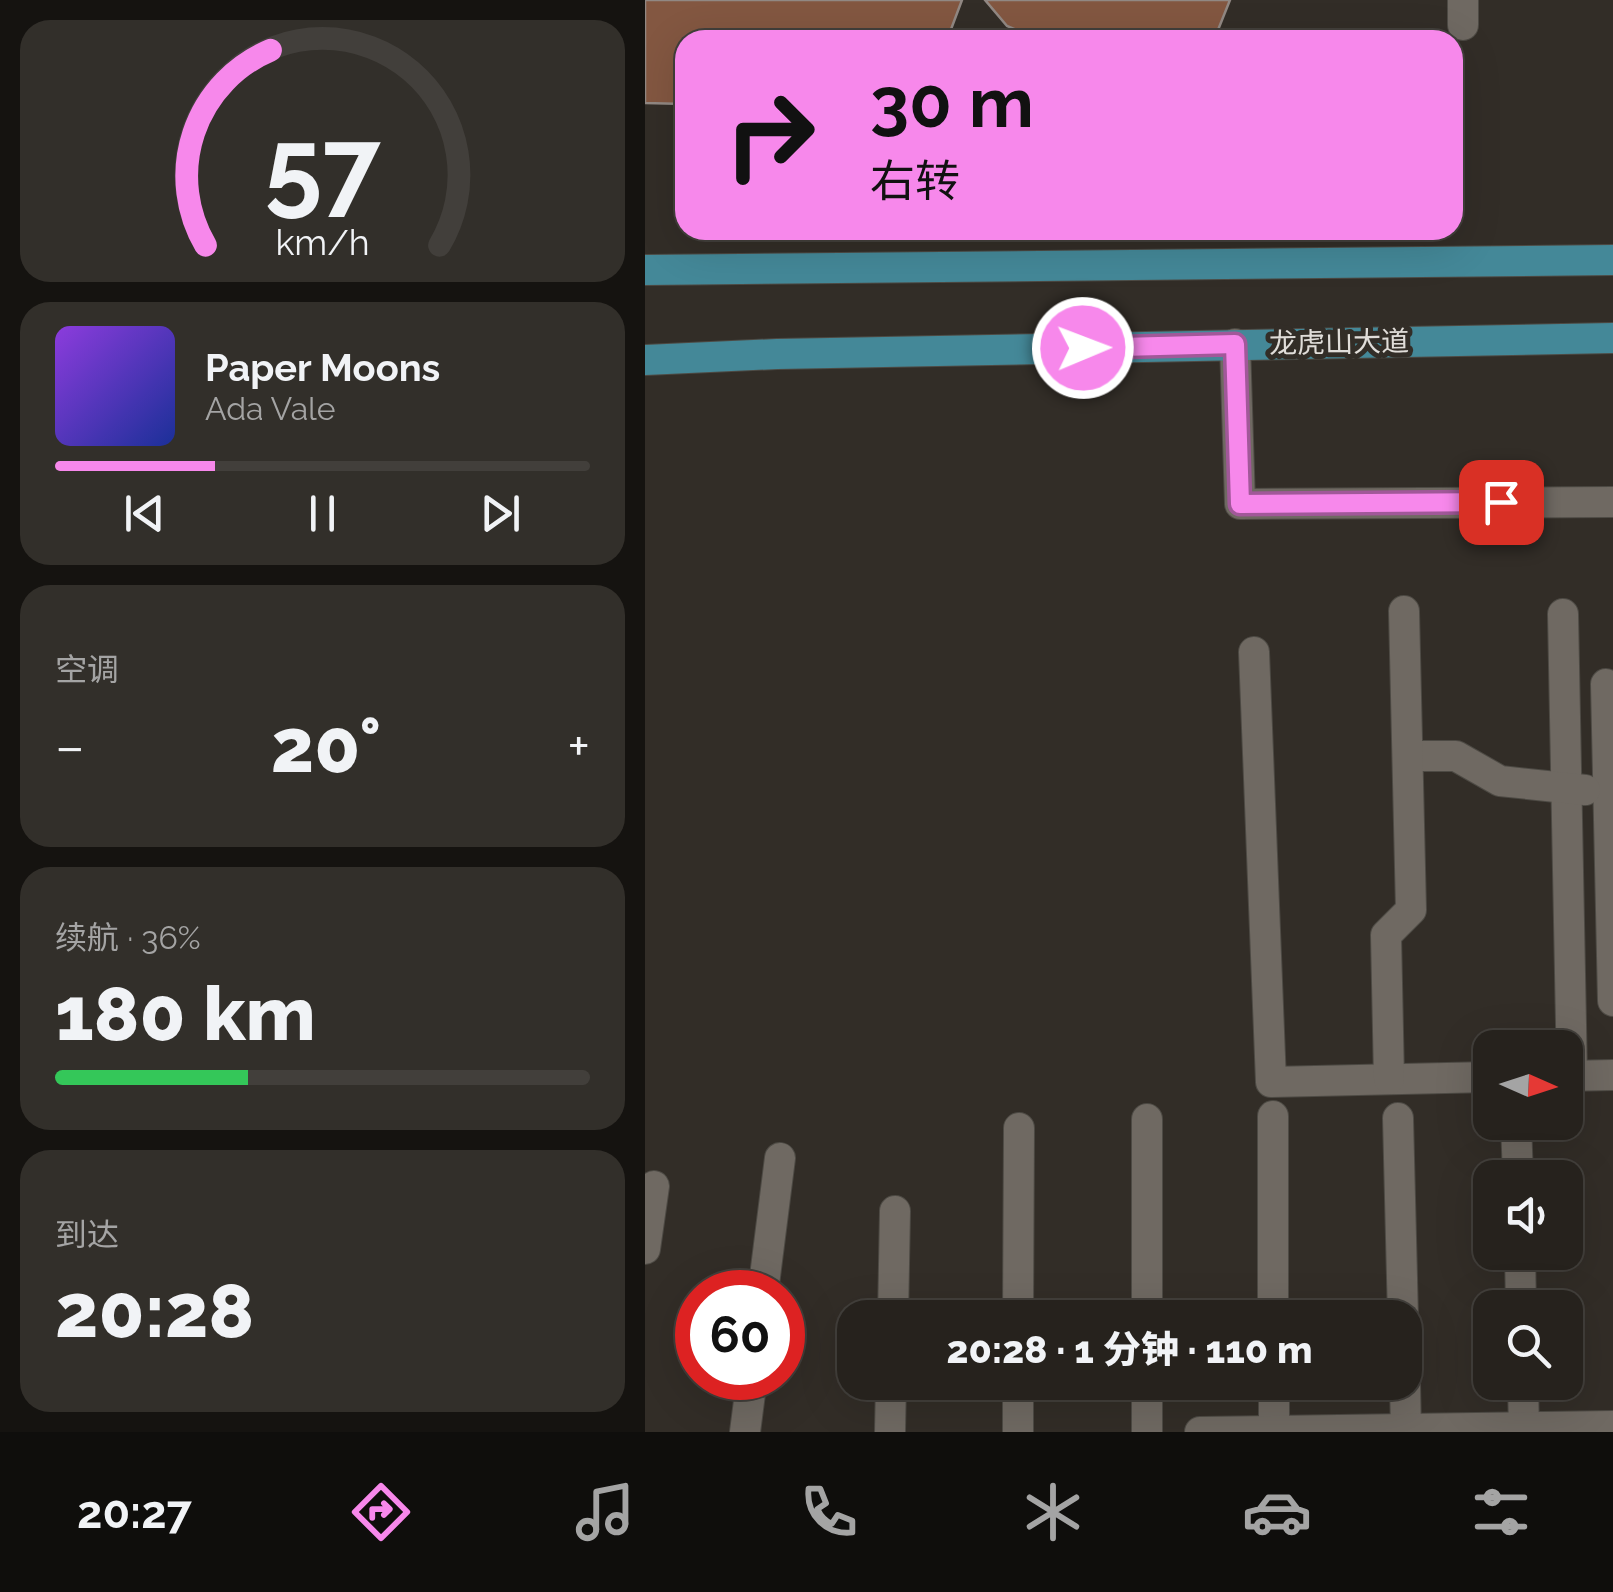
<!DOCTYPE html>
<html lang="zh">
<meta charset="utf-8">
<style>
body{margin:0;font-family:Raleway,"Noto Sans SC",sans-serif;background:#322f2a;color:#f1f3f6;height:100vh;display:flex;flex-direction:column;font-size:38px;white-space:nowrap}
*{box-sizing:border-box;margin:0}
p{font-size:32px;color:#a4a4a4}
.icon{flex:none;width:55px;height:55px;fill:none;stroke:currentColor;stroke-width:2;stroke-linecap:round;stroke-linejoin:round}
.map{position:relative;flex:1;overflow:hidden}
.drawer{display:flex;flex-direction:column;gap:20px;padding:20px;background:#151310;width:645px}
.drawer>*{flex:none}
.guide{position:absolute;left:30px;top:30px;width:788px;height:210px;border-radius:30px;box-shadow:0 10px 40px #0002,0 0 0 2px #423f3b;background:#f788eb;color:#111;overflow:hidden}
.needle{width:65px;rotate:93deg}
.controls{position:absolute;left:828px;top:1030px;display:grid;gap:20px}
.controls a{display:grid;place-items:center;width:110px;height:110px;border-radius:20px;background:#26221d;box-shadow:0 10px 40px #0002,0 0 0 2px #423f3b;font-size:50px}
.speed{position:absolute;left:30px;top:1270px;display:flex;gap:20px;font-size:50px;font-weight:700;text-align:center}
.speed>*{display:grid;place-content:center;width:130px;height:130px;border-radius:50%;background:#26221d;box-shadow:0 10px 40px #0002,0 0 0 2px #423f3b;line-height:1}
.speed .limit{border:15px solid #d22;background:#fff;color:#111}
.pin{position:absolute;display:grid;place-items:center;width:85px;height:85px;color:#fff;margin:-42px;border-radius:20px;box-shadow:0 5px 15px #0006}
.me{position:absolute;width:110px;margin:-55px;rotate:89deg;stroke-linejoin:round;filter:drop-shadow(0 0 8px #0008)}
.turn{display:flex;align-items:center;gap:35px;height:210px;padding:0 30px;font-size:45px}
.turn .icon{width:130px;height:130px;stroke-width:2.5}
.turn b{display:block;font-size:70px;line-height:85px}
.big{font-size:75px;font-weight:800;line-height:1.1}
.drawer .card{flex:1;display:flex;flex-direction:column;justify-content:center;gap:15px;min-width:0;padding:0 35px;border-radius:30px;background:#322f2a}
.drawer .dial{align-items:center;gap:0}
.dial svg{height:260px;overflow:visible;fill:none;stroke:#423f3b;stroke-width:7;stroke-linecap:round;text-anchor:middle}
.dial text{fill:#f1f3f6;stroke:none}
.song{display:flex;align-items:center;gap:30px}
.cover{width:120px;height:120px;border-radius:15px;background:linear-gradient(135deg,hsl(270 70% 55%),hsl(230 70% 35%))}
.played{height:10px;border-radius:5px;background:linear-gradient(90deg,#f788eb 30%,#423f3b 30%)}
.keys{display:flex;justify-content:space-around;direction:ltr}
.heat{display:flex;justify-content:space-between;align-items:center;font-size:55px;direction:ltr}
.charge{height:15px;border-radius:8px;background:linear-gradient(90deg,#34c759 36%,#423f3b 0)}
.trip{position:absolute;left:192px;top:1300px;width:585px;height:100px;border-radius:30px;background:#26221d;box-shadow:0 10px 40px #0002,0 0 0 2px #423f3b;font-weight:800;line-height:100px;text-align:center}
.dock{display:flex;height:160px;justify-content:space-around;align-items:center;background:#0f0e0c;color:#a4a4a4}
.dock .icon{width:70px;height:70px}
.dock .on{color:#f788eb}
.dock b{font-size:45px;color:#f1f3f6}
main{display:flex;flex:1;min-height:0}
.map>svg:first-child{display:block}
.building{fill:#835741;stroke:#918883;stroke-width:2.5}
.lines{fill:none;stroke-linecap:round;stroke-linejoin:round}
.minor-casing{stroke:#4d4a44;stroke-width:32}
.primary-casing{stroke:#4d4a44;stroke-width:32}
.minor{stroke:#6f6962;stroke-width:30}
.primary{stroke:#448898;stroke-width:30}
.route-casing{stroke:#a15899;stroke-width:25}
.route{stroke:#f788eb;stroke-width:18}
.labels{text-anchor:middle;stroke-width:10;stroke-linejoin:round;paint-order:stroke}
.street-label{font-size:28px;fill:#e0ddd9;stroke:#322d27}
</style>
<main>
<section class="drawer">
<div class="card dial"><svg viewBox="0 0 100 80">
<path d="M14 69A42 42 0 1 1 86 69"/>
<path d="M14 69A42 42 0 0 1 34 9" stroke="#f788eb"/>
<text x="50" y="56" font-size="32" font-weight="700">57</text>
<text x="50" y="72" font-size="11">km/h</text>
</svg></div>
<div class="card">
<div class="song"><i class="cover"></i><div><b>Paper Moons</b><p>Ada Vale</p></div></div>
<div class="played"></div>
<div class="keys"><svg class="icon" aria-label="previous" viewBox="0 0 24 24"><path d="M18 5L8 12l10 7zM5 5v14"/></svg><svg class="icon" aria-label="pause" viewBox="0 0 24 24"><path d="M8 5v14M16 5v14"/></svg><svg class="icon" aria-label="next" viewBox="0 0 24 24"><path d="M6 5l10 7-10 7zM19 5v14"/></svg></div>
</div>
<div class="card"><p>空调</p>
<div class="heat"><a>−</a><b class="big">20°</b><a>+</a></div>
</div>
<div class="card"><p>续航 · 36%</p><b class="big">180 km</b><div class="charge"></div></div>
<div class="card"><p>到达</p><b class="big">20:28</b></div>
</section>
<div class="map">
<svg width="968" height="1432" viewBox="0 0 968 1432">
<rect width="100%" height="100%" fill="#322d27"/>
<g class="building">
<path d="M0,0H317L302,40H40V104L0,103Z"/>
<path d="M340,0H585L569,40H419L381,34L362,26Z"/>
</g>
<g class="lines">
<g class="minor-casing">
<g id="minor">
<path d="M818,0V25"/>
<path d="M590,344L595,504L968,502"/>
<path d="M918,614L927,1076"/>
<path d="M609,652L626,1082L845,1077"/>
<path d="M961,684L968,1001"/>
<path d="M763,756H811L855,781L940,790"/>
<path d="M920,1076L968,1075"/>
<path d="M744,1079L741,935L766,910L759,611"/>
<path d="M628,1116V1318"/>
<path d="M753,1118L758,1318"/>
<path d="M871,1122L873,1178"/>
<path d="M0,1249L9,1186"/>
<path d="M875,1252L876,1308"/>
<path d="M118,1292L135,1158"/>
<path d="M248,1318L250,1211"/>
<path d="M373,1318L374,1128"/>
<path d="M502,1318V1119"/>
<path d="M629,1382V1432"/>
<path d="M760,1382L761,1432"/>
<path d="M878,1382L879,1432"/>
<path d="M100,1432L107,1378"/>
<path d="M245,1432L246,1382"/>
<path d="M373,1432V1382"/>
<path d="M502,1432V1382"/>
<path d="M555,1432L968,1426"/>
</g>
</g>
<g class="primary-casing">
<g id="primary">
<path d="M0,270L968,260"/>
<path d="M0,360L132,354L968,338"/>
</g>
</g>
<use href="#minor" class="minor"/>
<use href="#primary" class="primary"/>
</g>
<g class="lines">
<g class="route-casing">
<path id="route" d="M438,348L590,344L595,504L856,502"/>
</g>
<use href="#route" class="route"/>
</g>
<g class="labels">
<g class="street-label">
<text transform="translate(694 342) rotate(-1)" y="10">龙虎山大道</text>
</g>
</g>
</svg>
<div class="controls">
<a><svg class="needle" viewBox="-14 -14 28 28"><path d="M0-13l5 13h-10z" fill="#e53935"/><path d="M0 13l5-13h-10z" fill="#a4a4a4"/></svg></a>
<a><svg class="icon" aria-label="sound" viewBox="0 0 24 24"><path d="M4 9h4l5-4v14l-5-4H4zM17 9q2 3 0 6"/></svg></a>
<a><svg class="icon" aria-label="search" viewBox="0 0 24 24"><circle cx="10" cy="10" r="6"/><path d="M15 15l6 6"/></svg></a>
</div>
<div class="speed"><div class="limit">60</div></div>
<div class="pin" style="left:856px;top:502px;background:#d93025"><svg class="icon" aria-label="arrive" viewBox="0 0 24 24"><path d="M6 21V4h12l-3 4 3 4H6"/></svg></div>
<svg class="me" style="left:438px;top:348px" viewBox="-20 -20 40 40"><circle r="17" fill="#f788eb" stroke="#fff" stroke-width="3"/><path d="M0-11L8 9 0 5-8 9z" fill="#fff"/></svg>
<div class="trip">20:28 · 1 分钟 · 110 m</div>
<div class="guide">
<div class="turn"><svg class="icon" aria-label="right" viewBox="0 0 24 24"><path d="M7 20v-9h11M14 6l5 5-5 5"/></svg><div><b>30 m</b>右转</div></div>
</div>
</div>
</main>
<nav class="dock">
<b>20:27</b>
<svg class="icon on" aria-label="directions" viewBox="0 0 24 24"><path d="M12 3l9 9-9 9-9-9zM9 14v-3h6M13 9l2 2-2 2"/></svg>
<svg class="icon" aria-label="music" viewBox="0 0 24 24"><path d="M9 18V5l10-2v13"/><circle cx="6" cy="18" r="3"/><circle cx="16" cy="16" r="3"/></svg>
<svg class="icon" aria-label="phone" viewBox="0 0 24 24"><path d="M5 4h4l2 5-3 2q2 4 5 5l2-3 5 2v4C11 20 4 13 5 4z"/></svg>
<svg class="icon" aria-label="climate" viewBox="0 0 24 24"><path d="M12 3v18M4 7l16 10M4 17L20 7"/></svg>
<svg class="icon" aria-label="car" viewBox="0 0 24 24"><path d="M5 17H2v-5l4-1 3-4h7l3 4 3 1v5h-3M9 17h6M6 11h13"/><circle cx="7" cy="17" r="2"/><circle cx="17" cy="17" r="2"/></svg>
<svg class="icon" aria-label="filters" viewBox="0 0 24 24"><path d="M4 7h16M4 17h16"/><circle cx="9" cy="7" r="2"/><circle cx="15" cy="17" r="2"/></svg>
</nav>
